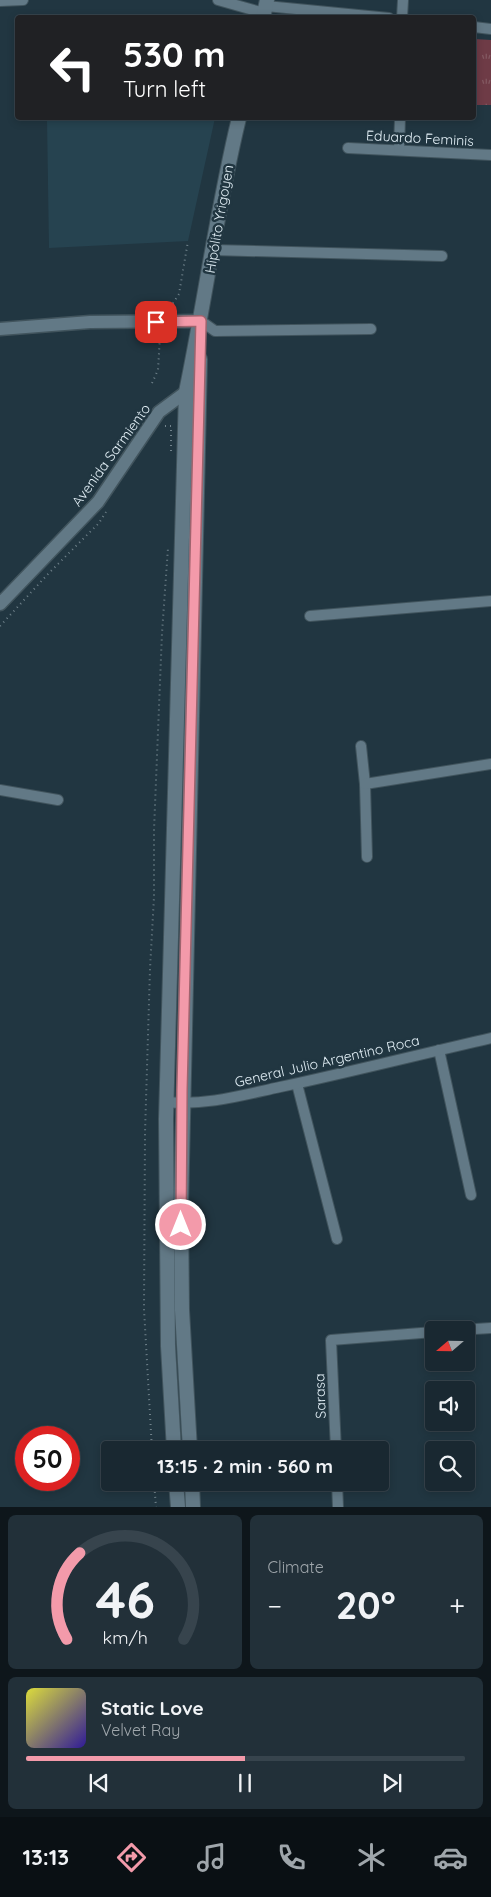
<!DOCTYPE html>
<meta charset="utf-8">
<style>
body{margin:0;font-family:Quicksand,sans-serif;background:#223039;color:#f1f3f6;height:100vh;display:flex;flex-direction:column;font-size:19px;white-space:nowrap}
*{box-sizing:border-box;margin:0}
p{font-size:16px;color:#9fa6ab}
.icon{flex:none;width:28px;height:28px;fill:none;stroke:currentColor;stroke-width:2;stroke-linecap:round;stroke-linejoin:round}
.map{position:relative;height:1507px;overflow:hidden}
.details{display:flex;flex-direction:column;gap:8px;padding:8px;background:#0e161b;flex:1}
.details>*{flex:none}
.banner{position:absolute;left:15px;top:15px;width:461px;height:105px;border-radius:5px;box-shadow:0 2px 8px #0003,0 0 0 1px #37444d;background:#202124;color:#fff;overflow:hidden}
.needle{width:32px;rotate:250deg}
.controls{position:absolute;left:425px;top:1321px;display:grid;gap:10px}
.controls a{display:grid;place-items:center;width:50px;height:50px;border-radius:5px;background:#192831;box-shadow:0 2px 8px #0003,0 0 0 1px #37444d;font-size:25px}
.speed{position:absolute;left:15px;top:1426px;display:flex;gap:10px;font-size:25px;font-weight:700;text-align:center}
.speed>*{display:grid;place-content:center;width:65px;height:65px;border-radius:50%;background:#192831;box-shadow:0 2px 8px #0003,0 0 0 1px #37444d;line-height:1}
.speed .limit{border:8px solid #d22;background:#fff;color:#111}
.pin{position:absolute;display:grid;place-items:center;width:42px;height:42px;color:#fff;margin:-21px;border-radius:10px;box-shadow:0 2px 8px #0006}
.me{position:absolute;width:55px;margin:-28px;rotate:0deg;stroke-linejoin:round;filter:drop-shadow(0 0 4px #0008)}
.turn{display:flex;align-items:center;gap:18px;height:105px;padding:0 25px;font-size:22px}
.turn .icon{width:65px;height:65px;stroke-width:2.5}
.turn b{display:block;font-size:35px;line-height:42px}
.big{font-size:38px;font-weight:800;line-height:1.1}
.details .widget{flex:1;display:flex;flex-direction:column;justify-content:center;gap:8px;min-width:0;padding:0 18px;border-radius:8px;background:#223039}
.details .dial{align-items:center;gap:0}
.dial svg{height:130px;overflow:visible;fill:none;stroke:#37444d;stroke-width:7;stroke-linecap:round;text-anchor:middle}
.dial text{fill:#f1f3f6;stroke:none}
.song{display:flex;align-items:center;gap:15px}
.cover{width:60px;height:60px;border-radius:8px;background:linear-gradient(135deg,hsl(60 70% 55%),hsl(250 70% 35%))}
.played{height:5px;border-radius:2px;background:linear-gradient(90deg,#f39aaa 50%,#37444d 50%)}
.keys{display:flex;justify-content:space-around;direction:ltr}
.heat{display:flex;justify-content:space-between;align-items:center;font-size:28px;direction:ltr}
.details .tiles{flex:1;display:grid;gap:8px;grid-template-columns:1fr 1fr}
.widget:last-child{grid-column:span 2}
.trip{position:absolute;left:101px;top:1441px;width:288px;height:50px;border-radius:5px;background:#192831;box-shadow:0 2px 8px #0003,0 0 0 1px #37444d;font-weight:800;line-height:50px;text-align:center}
.menu{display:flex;height:80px;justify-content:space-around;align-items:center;background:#0a1014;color:#9fa6ab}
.menu .icon{width:35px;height:35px}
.menu .active{color:#f39aaa}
.menu b{font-size:22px;color:#f1f3f6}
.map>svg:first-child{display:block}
.built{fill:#264350}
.park{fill:url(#park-tufts)}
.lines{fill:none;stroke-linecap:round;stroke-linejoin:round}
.minor-casing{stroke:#41545d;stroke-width:12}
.tertiary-casing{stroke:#41545d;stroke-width:15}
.secondary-casing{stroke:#41545d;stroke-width:16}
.path{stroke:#71838c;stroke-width:2;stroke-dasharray:1 4;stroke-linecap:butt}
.minor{stroke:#627986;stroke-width:10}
.tertiary{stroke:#627986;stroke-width:12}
.secondary{stroke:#627986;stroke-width:14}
.route-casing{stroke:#9e646e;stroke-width:12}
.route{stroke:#f39aaa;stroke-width:9}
.labels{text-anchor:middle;stroke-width:5;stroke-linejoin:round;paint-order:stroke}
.street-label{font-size:14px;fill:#e2eff6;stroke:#213641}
</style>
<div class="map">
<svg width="491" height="1507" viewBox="0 0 491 1507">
<defs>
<pattern id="park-tufts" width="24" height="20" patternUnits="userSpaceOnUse" patternTransform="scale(1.25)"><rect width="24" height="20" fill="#6e3b46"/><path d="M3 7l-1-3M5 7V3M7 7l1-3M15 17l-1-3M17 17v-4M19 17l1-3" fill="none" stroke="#825861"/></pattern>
</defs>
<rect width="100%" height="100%" fill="#213641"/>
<path class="built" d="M47,118H215L188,241L49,248Z"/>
<path class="park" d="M474,39L491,40V105H474Z"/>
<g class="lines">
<g class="minor-casing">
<g id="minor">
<path d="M218,0L264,13"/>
<path d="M0,1L23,0"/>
<path d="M266,6L389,18"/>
<path d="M402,18L403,0"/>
<path d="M474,27L491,29"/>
<path d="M348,148L491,155"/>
<path d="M399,150L400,118"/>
<path d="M213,250L442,256"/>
<path d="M201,321L215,331L371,329"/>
<path d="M310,616L491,601"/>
<path d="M361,746L365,784L367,857"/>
<path d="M365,784L491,764"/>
<path d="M0,790L58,800"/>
<path d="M439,1050L471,1195"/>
<path d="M297,1084L337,1239"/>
<path d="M167,1102C205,1106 243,1095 280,1087C350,1072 421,1054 491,1038"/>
<path d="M459,1330L491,1328"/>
<path d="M336,1450L331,1340L434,1332"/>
<path d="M337,1482L338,1507"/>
</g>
</g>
<g class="tertiary-casing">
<g id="tertiary">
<path d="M0,329L90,322L201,321"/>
<path d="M0,604L98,502L159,412L186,392L194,390"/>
</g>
</g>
<g class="secondary-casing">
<g id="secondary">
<path d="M263,18L267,0"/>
<path d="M174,1450L168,1346L166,1119L186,392C205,301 217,208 239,118"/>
<path d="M190,1450L182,1310L181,1208L200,359"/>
<path d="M176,1482L178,1507"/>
<path d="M192,1482L193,1507"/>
</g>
</g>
<g class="path">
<path d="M158,306L173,303L179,294L188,241"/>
<path d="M152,383L158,370L160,336L157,332"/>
<path d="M165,426H171V454"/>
<path d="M0,626L48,574L99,523L106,512"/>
<path d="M152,1450L144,1309L145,1133L150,969L154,897V830L162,633L168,548"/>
<path d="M154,1482L156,1507"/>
</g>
<use href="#minor" class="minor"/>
<use href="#tertiary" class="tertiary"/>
<use href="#secondary" class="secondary"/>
</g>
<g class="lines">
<g class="route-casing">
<path id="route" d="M156,322L201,321L182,1090L181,1225"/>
</g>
<use href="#route" class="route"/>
</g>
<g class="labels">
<g class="street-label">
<text transform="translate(420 138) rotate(3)" y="5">Eduardo Feminis</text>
<text transform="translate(219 219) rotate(-80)" y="5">Hipólito Yrigoyen</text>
<text transform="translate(111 455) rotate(-54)" y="5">Avenida Sarmiento</text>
<text transform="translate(327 1061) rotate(-13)" y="5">General Julio Argentino Roca</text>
<text transform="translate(320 1396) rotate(-92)" y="5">Sarasa</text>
</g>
</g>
</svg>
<div class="controls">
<a><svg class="needle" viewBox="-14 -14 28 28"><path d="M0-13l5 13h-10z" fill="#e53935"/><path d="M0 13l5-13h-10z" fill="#9fa6ab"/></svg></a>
<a><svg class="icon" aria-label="sound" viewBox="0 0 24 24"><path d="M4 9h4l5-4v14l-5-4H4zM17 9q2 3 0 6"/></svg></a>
<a><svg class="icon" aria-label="search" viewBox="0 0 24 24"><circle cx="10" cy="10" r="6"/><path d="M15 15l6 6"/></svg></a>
</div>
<div class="speed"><div class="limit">50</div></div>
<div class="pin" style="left:156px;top:322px;background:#d93025"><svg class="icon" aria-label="arrive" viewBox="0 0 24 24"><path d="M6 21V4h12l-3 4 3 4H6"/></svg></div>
<svg class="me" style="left:181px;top:1225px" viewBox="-20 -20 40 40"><circle r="17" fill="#f39aaa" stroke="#fff" stroke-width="3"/><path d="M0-11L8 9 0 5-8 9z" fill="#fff"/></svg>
<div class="trip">13:15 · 2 min · 560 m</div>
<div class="banner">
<div class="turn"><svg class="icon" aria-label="left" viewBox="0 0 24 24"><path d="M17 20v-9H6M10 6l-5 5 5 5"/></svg><div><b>530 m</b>Turn left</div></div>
</div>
</div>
<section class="details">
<div class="tiles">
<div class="widget dial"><svg viewBox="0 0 100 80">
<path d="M14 69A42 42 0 1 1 86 69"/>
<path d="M14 69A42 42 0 0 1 22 16" stroke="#f39aaa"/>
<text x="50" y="56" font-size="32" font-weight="700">46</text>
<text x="50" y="72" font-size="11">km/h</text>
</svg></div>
<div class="widget"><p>Climate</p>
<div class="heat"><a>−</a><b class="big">20°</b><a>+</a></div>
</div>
<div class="widget">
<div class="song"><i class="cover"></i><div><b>Static Love</b><p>Velvet Ray</p></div></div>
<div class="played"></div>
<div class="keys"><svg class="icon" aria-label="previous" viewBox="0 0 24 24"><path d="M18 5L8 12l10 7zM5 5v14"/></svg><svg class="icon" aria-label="pause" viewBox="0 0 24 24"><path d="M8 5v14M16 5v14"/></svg><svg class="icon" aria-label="next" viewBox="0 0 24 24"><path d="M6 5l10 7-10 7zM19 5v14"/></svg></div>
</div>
</div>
</section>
<nav class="menu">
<b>13:13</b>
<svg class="icon active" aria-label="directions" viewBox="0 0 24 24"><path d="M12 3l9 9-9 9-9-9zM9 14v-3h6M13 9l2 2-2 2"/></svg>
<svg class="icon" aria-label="music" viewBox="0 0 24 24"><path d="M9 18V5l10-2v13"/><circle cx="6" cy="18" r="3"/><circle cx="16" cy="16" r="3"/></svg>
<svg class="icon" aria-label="phone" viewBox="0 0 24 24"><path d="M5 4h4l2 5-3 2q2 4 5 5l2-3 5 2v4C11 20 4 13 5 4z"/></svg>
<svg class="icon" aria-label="climate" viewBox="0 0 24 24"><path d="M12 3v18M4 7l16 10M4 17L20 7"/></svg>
<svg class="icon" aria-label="car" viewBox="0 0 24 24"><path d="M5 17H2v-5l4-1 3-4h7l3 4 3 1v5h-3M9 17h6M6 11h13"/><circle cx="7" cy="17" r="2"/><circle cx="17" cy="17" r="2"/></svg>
</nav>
